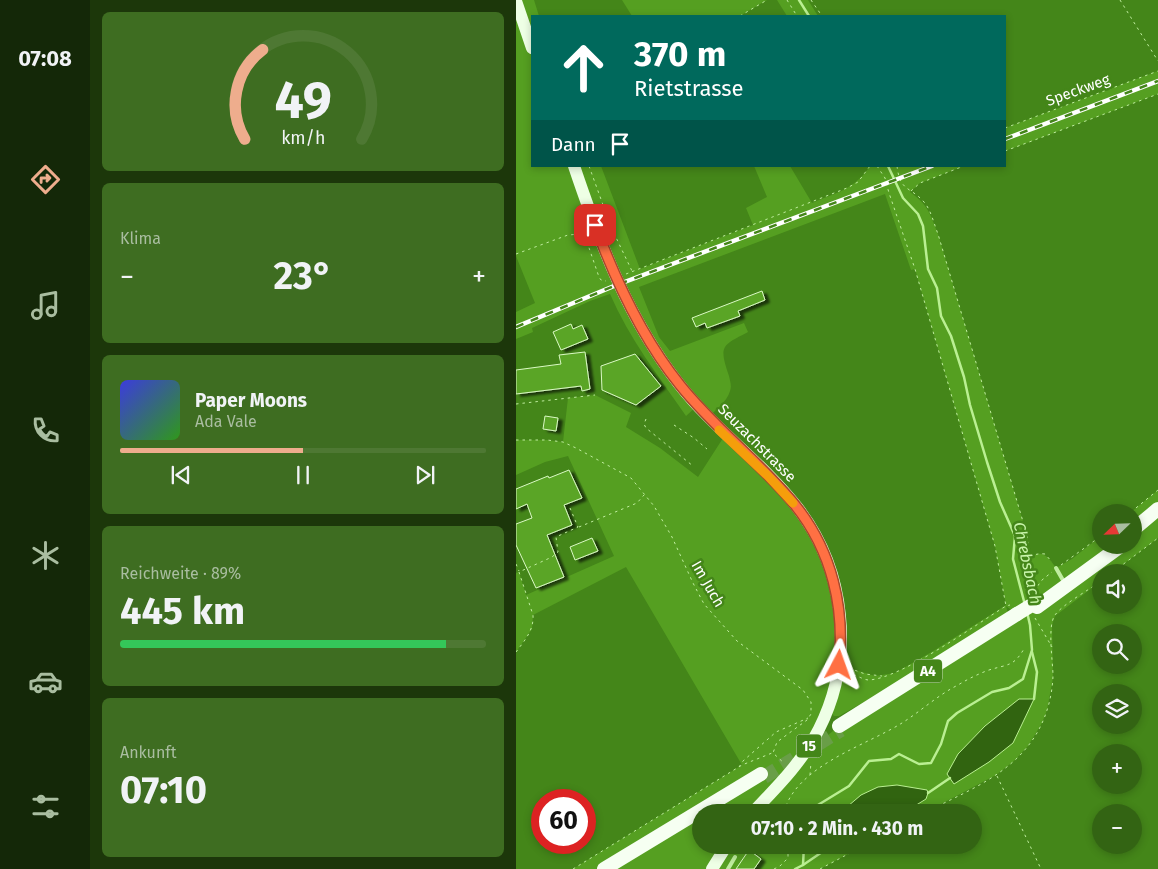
<!DOCTYPE html>
<html lang="de">
<meta charset="utf-8">
<style>
body{margin:0;font-family:"Fira Sans",sans-serif;background:#3e6d21;color:#f1f3f6;height:100vh;display:flex;flex-direction:column;font-size:19px;white-space:nowrap}
*{box-sizing:border-box;margin:0}
p{font-size:16px;color:#a9bda0}
.icon{flex:none;width:28px;height:28px;fill:none;stroke:currentColor;stroke-width:2;stroke-linecap:round;stroke-linejoin:round}
.map{position:relative;flex:1;overflow:hidden}
.sheet{display:flex;flex-direction:column;gap:12px;padding:12px;background:#1c370a;width:426px}
.sheet>*{flex:none}
.hud{position:absolute;left:15px;top:15px;width:475px;height:152px;border-radius:0px;box-shadow:0 2px 8px #0003;background:#00695c;color:#fff;overflow:hidden}
.needle{width:32px;rotate:247deg}
.tools{position:absolute;left:576px;top:504px;display:grid;gap:10px}
.tools a{display:grid;place-items:center;width:50px;height:50px;border-radius:50%;background:#336413;box-shadow:0 2px 8px #0003;font-size:25px}
.speed{position:absolute;left:15px;top:789px;display:flex;gap:10px;font-size:25px;font-weight:700;text-align:center}
.speed>*{display:grid;place-content:center;width:65px;height:65px;border-radius:50%;background:#336413;box-shadow:0 2px 8px #0003;line-height:1}
.speed .limit{border:8px solid #d22;background:#fff;color:#111}
.pin{position:absolute;display:grid;place-items:center;width:42px;height:42px;color:#fff;margin:-21px;border-radius:10px;box-shadow:0 2px 8px #0006}
.me{position:absolute;width:55px;margin:-28px;rotate:4deg;stroke-linejoin:round;filter:drop-shadow(0 0 4px #0008)}
.turn{display:flex;align-items:center;gap:18px;height:105px;padding:0 20px;font-size:22px}
.turn .icon{width:65px;height:65px;stroke-width:2.5}
.turn b{display:block;font-size:35px;line-height:42px}
.then{display:flex;align-items:center;height:48px;padding:0 20px;background:#0003;gap:10px;font-size:19px}
.big{font-size:38px;font-weight:700;line-height:1.1}
.sheet .widget{flex:1;display:flex;flex-direction:column;justify-content:center;gap:8px;min-width:0;padding:0 18px;border-radius:8px;background:#3e6d21}
.sheet .dial{align-items:center;gap:0}
.dial svg{height:130px;overflow:visible;fill:none;stroke:#4e7833;stroke-width:7;stroke-linecap:round;text-anchor:middle}
.dial text{fill:#f1f3f6;stroke:none}
.song{display:flex;align-items:center;gap:15px}
.cover{width:60px;height:60px;border-radius:8px;background:linear-gradient(135deg,hsl(240 70% 55%),hsl(110 70% 35%))}
.played{height:5px;border-radius:2px;background:linear-gradient(90deg,#eead8d 50%,#4e7833 50%)}
.keys{display:flex;justify-content:space-around;direction:ltr}
.heat{display:flex;justify-content:space-between;align-items:center;font-size:28px;direction:ltr}
.charge{height:8px;border-radius:4px;background:linear-gradient(90deg,#34c759 89%,#4e7833 0)}
.trip{position:absolute;left:176px;top:804px;width:290px;height:50px;border-radius:25px;background:#336413;box-shadow:0 2px 8px #0003;font-weight:700;line-height:50px;text-align:center}
main{display:flex;flex:1;min-height:0}
.dock{display:flex;flex-direction:column;width:90px;justify-content:space-around;align-items:center;background:#142808;color:#a9bda0}
.dock .icon{width:35px;height:35px}
.dock .active{color:#eead8d}
.dock b{font-size:22px;color:#f1f3f6}
.map>svg:first-child{display:block}
.green{fill:#559f21;fill-rule:evenodd}
.water{fill:#316410;stroke:#baef92}
.lines{fill:none;stroke-linecap:round;stroke-linejoin:round}
.stream{stroke:#baef92;stroke-width:2.5}
.building{fill:#5aa527;stroke:#daf9c4;filter:url(#shadow)}
.trunk-tunnel{stroke:#699e47;stroke-width:14;stroke-dasharray:14 7;stroke-linecap:butt}
.path{stroke:#bfed9f;stroke-width:1;stroke-dasharray:2.5 4;stroke-linecap:butt}
.service{stroke:#bfed9f;stroke-width:4}
.primary{stroke:#eeffe5;stroke-width:12}
.trunk{stroke:#f6fff2;stroke-width:14}
.rail-casing{stroke:#fff;stroke-width:4.5}
.rail{stroke:#448619;stroke-width:2.5;stroke-dasharray:8;stroke-linecap:butt}
.path-bridge{stroke:#bfed9f;stroke-width:1;stroke-dasharray:2.5 4;stroke-linecap:butt}
.trunk-bridge{stroke:#f6fff2;stroke-width:14}
.route-casing{stroke:#a6492c;stroke-width:12}
.route{stroke:#ff7043;stroke-width:9}
.slow{stroke:#f59e0b;stroke-width:9}
.labels{text-anchor:middle;stroke-width:5;stroke-linejoin:round;paint-order:stroke}
.shield{fill:#448619;stroke:#c7dbba;stroke-width:1}
.shield-label{font-size:14px;font-weight:bold;fill:#fff}
.street-label{font-size:15px;fill:#fff;stroke:#448619}
.water-label{font-size:16px;font-style:italic;fill:#c9f4ab;stroke:#448619}
</style>
<main>
<nav class="dock">
<b>07:08</b>
<svg class="icon active" aria-label="directions" viewBox="0 0 24 24"><path d="M12 3l9 9-9 9-9-9zM9 14v-3h6M13 9l2 2-2 2"/></svg>
<svg class="icon" aria-label="music" viewBox="0 0 24 24"><path d="M9 18V5l10-2v13"/><circle cx="6" cy="18" r="3"/><circle cx="16" cy="16" r="3"/></svg>
<svg class="icon" aria-label="phone" viewBox="0 0 24 24"><path d="M5 4h4l2 5-3 2q2 4 5 5l2-3 5 2v4C11 20 4 13 5 4z"/></svg>
<svg class="icon" aria-label="climate" viewBox="0 0 24 24"><path d="M12 3v18M4 7l16 10M4 17L20 7"/></svg>
<svg class="icon" aria-label="car" viewBox="0 0 24 24"><path d="M5 17H2v-5l4-1 3-4h7l3 4 3 1v5h-3M9 17h6M6 11h13"/><circle cx="7" cy="17" r="2"/><circle cx="17" cy="17" r="2"/></svg>
<svg class="icon" aria-label="filters" viewBox="0 0 24 24"><path d="M4 7h16M4 17h16"/><circle cx="9" cy="7" r="2"/><circle cx="15" cy="17" r="2"/></svg>
</nav>
<section class="sheet">
<div class="widget dial"><svg viewBox="0 0 100 80">
<path d="M14 69A42 42 0 1 1 86 69"/>
<path d="M14 69A42 42 0 0 1 25 14" stroke="#eead8d"/>
<text x="50" y="56" font-size="32" font-weight="700">49</text>
<text x="50" y="72" font-size="11">km/h</text>
</svg></div>
<div class="widget"><p>Klima</p>
<div class="heat"><a>−</a><b class="big">23°</b><a>+</a></div>
</div>
<div class="widget">
<div class="song"><i class="cover"></i><div><b>Paper Moons</b><p>Ada Vale</p></div></div>
<div class="played"></div>
<div class="keys"><svg class="icon" aria-label="previous" viewBox="0 0 24 24"><path d="M18 5L8 12l10 7zM5 5v14"/></svg><svg class="icon" aria-label="pause" viewBox="0 0 24 24"><path d="M8 5v14M16 5v14"/></svg><svg class="icon" aria-label="next" viewBox="0 0 24 24"><path d="M6 5l10 7-10 7zM19 5v14"/></svg></div>
</div>
<div class="widget"><p>Reichweite · 89%</p><b class="big">445 km</b><div class="charge"></div></div>
<div class="widget"><p>Ankunft</p><b class="big">07:10</b></div>
</section>
<div class="map">
<svg width="642" height="869" viewBox="0 0 642 869">
<defs>
<filter id="shadow"><feDropShadow dx="4.5" dy="2.5" stdDeviation="1" flood-color="#0009"/></filter>
</defs>
<rect width="100%" height="100%" fill="#448619"/>
<g class="green">
<path d="M0,0H18L23,16H16V166H85L124,269L237,225L230,208L251,197L238,166H274L296,203C321,192 338,190 354,166H448L404,183L394,192C412,205 414,213 422,234L508,525L512,540L514,558C526,548 533,558 540,568L556,559L585,536V545H618V512H615L642,490V538L597,572H585V581L539,616L536,625L537,678L531,710L526,723L512,746L498,761L480,775L410,812H185V845H349L304,869H57L226,765L110,567L17,615L16,629L0,652V573L3,572L10,595L98,556L52,456L29,462L0,475V440H31L47,442L52,398L79,395L115,413L110,427L144,448L182,477L209,435L271,496L313,564L323,665L359,676L379,673L419,650L490,605L479,546L399,269L395,270L369,194L123,287L143,337L154,351L228,323L232,332C205,346 203,346 213,376C214,381 216,386 214,391C211,402 199,410 192,418L181,406L170,416C143,377 113,338 94,294L74,301L16,328L17,332L0,339V312L19,303L0,256ZM490,606L501,614L323,726L288,755L312,710L318,716H323L405,670L475,622L492,614Z"/>
<path d="M106,0H251L224,16H116Z"/>
<path d="M261,0H292L302,16H271Z"/>
<path d="M642,71V94L489,151V128Z"/>
</g>
<g class="water">
<path d="M503,699H518L497,743L473,762L438,784L431,774L442,754L469,726Z"/>
<path d="M381,785L411,790L412,793L410,799L389,812H325L345,795L362,787Z"/>
</g>
<g class="lines">
<g class="stream">
<path d="M283,0L293,16"/>
<path d="M372,166L387,198L402,214L407,226L412,269L421,288L425,316L435,336L448,377L454,405L471,462L484,502L499,536L497,559L509,605"/>
<path d="M516,652L521,672L518,699"/>
<path d="M412,793L434,778"/>
<path d="M295,812L297,808L333,786L353,761L375,759L383,754L403,764L415,763L425,744L432,721L441,713L476,692L493,688L507,679L516,650L514,625L511,612"/>
<path d="M287,865L312,848"/>
<path d="M279,869L287,865L288,845"/>
</g>
</g>
<g class="building">
<path d="M246,291L249,300L222,311L224,316L191,328L189,323L180,327L176,318Z"/>
<path d="M55,324L57,329L66,325L72,339L45,350L37,332Z"/>
<path d="M69,352L74,389L66,391L65,386L0,394V370L45,364L43,355Z"/>
<path d="M119,354L145,386L120,405L86,390L85,366Z"/>
<path d="M29,416L42,418L40,431L27,429Z"/>
<path d="M53,470L66,498L48,505L56,525L31,535L48,577L20,588L0,545V524L16,518L11,504L0,509V489L32,476L33,478Z"/>
<path d="M76,538L82,551L59,560L54,547Z"/>
<path d="M233,850L245,859L238,869H220Z"/>
</g>
<g class="lines">
<path class="trunk-tunnel" d="M248,777L325,730"/>
<g class="path">
<path d="M271,0L281,16"/>
<path d="M295,0L306,16"/>
<path d="M604,0L642,61"/>
<path d="M224,16L251,0"/>
<path d="M489,128L642,71"/>
<path d="M489,151L642,94"/>
<path d="M73,166L95,227L116,271"/>
<path d="M361,166L369,178L373,193L399,269L479,546L490,606"/>
<path d="M381,166C384,192 394,186 408,202C415,210 418,224 422,234L508,525L512,540L514,558"/>
<path d="M395,191L404,183L448,166"/>
<path d="M0,254L52,235L64,234L70,239L83,277L85,280L90,281"/>
<path d="M110,274L331,188L342,182L354,166"/>
<path d="M0,404L79,395"/>
<path d="M130,419L128,424L130,428L177,466"/>
<path d="M158,425L178,438L191,449"/>
<path d="M0,440H31L47,442L60,448L115,478L138,506L156,537L177,583L188,604L221,641L287,690L295,702V714L291,720L261,742L257,753L268,763"/>
<path d="M615,512L642,490"/>
<path d="M63,527L121,503L128,495"/>
<path d="M0,564L3,571"/>
<path d="M545,565L585,536"/>
<path d="M597,572L642,538"/>
<path d="M518,591L526,580L536,572"/>
<path d="M511,595C509,579 503,551 529,554L536,562"/>
<path d="M519,618L536,647"/>
<path d="M0,652C9,640 18,630 17,615L3,572L36,557L42,552L40,537L62,527L54,508"/>
<path d="M333,668L349,674L366,676"/>
<path d="M331,674C339,673 346,680 353,680C386,678 459,625 490,606L494,605"/>
<path d="M223,767L227,761L260,732L292,718"/>
<path d="M294,775L295,762"/>
<path d="M481,776L525,869"/>
<path d="M268,812C280,766 349,746 386,723C405,711 422,695 442,685C452,679 462,674 473,670C492,664 498,667 509,647"/>
<path d="M410,812C445,794 487,778 512,746C528,726 536,701 537,676C537,662 531,626 539,615C547,604 573,590 585,581"/>
<path d="M57,869L226,765L256,753"/>
<path d="M258,869L264,866L272,858V845"/>
<path d="M304,869L349,845"/>
</g>
<g class="service">
<path d="M540,568L548,582"/>
<path d="M212,869L219,857"/>
</g>
<g class="primary">
<path d="M0,1L16,48"/>
<path d="M58,166C84,243 112,319 163,384C198,429 246,462 281,507C330,570 339,658 303,729C287,761 261,787 237,812"/>
<path d="M196,869L211,845"/>
</g>
<g class="trunk">
<path d="M618,529L642,509"/>
<path d="M521,607L606,545"/>
<path d="M323,726L501,614"/>
<path d="M88,869L245,774"/>
</g>
<g class="rail-casing">
<g id="rail">
<path d="M489,139L642,81"/>
<path d="M0,327L98,286L416,166"/>
</g>
</g>
<use href="#rail" class="rail"/>
<path class="path-bridge" d="M95,280L106,276"/>
<path class="trunk-bridge" d="M501,614L519,603"/>
</g>
<g class="lines">
<g class="route-casing">
<path id="route" d="M79,225C100,282 126,338 164,385C199,429 244,462 279,505C316,551 329,608 323,665"/>
</g>
<use href="#route" class="route"/>
<path class="slow" d="M203,430L252,476L277,503"/>
</g>
<g class="labels">
<g class="shield">
<rect x="398" y="659.5" width="28" height="23" rx="4"/>
<rect x="280.5" y="734.5" width="25" height="23" rx="4"/>
</g>
<g class="shield-label">
<text x="412" y="676">A4</text>
<text x="293" y="751">15</text>
</g>
<g class="street-label">
<text transform="translate(562 90) rotate(-20)" y="5">Speckweg</text>
<text transform="translate(241 443) rotate(45)" y="5">Seuzachstrasse</text>
<text transform="translate(192 584) rotate(60)" y="5">Im Juch</text>
</g>
<g class="water-label">
<text transform="translate(512 563) rotate(78)" y="6">Chrebsbach</text>
</g>
</g>
</svg>
<div class="tools">
<a><svg class="needle" viewBox="-14 -14 28 28"><path d="M0-13l5 13h-10z" fill="#e53935"/><path d="M0 13l5-13h-10z" fill="#a9bda0"/></svg></a>
<a><svg class="icon" aria-label="sound" viewBox="0 0 24 24"><path d="M4 9h4l5-4v14l-5-4H4zM17 9q2 3 0 6"/></svg></a>
<a><svg class="icon" aria-label="search" viewBox="0 0 24 24"><circle cx="10" cy="10" r="6"/><path d="M15 15l6 6"/></svg></a>
<a><svg class="icon" aria-label="layers" viewBox="0 0 24 24"><path d="M12 4l9 5-9 5-9-5zM3 14l9 5 9-5"/></svg></a>
<a>+</a>
<a>−</a>
</div>
<div class="speed"><div class="limit">60</div></div>
<div class="pin" style="left:79px;top:225px;background:#d93025"><svg class="icon" aria-label="arrive" viewBox="0 0 24 24"><path d="M6 21V4h12l-3 4 3 4H6"/></svg></div>
<svg class="me" style="left:323px;top:665px" viewBox="-20 -20 40 40"><path d="M0-17L14 15 0 8-14 15z" fill="#ff7043" stroke="#fff" stroke-width="4"/></svg>
<div class="trip">07:10 · 2 Min. · 430 m</div>
<div class="hud">
<div class="turn"><svg class="icon" aria-label="ahead" viewBox="0 0 24 24"><path d="M12 20V5M6 11l6-6 6 6"/></svg><div><b>370 m</b>Rietstrasse</div></div>
<div class="then">Dann<svg class="icon" aria-label="arrive" viewBox="0 0 24 24"><path d="M6 21V4h12l-3 4 3 4H6"/></svg></div>
</div>
</div>
</main>
